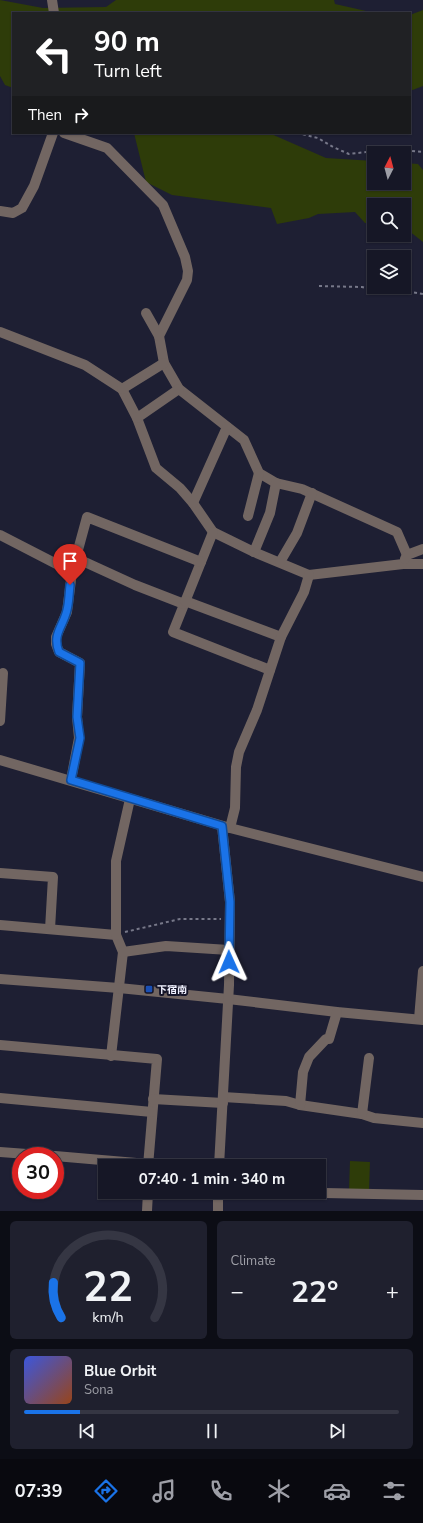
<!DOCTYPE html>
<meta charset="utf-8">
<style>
body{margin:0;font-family:"Nunito Sans","Noto Sans JP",sans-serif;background:#1f202e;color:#f1f3f6;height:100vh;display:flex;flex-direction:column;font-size:15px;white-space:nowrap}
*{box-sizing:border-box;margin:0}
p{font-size:13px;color:#9e9fa7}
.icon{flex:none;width:22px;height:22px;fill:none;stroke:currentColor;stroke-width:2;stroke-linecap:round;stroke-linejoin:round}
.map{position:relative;height:1211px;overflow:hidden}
.side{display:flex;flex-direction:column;gap:10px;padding:10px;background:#0c0d15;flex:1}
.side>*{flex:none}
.banner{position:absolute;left:12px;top:12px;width:399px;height:122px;border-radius:0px;box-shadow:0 1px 3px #0004,0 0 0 1px #353643;background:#202124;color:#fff;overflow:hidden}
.needle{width:26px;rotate:6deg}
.buttons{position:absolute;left:367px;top:146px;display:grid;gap:8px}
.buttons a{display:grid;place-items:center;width:44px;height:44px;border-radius:0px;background:#161726;box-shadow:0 1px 3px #0004,0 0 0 1px #353643;font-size:20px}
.speed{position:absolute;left:12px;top:1147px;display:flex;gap:8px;font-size:20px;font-weight:700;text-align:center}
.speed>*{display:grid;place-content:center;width:52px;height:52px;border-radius:50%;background:#161726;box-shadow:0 1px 3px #0004,0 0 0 1px #353643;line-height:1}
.speed .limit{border:6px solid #d22;background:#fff;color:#111}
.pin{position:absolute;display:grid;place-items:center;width:34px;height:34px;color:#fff;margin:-41px -17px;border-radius:50% 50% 50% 0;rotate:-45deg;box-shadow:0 0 4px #0007}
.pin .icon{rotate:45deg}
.me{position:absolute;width:44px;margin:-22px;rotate:359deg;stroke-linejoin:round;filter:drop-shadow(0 0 3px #0008)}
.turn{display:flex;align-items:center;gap:14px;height:84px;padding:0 16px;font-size:18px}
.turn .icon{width:52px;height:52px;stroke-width:2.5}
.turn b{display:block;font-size:28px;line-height:34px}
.then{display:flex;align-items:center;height:38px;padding:0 16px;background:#0003;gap:8px;font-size:15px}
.big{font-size:30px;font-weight:700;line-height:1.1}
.side .card{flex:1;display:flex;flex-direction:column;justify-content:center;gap:6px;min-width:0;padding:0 14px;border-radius:6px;background:#1f202e}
.side .dial{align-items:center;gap:0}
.dial svg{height:104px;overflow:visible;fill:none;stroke:#353643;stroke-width:7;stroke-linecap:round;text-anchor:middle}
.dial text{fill:#f1f3f6;stroke:none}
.song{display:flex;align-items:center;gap:12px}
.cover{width:48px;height:48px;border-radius:6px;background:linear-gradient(135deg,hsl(230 70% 55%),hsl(20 70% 35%))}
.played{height:4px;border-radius:2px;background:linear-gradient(90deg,#1a73e8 15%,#353643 15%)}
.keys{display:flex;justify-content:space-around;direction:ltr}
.heat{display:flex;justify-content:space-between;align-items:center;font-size:22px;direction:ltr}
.side .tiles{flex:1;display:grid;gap:10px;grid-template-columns:1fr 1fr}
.card:last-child{grid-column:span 2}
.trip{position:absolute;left:98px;top:1159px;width:228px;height:40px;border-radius:0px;background:#161726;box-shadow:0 1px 3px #0004,0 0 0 1px #353643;font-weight:700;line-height:40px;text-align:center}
.tab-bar{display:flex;height:64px;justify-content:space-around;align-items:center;background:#09090f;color:#9e9fa7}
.tab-bar .icon{width:28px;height:28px}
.tab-bar .active{color:#1a73e8}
.tab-bar b{font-size:18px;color:#f1f3f6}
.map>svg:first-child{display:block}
.green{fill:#2e3c09}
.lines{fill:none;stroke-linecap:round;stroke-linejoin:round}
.path{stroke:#777889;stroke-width:2;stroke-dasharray:3 3;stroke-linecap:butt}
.minor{stroke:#726662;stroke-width:10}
.route-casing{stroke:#114b97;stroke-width:10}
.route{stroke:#1a73e8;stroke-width:7}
.transit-dot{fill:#1a4fb4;stroke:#151529;stroke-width:1.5}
.labels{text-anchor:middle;stroke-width:4;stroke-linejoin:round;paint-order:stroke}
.poi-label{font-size:10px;font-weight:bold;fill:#eff0fe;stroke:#151529;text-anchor:start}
</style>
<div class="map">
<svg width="423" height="1211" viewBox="0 0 423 1211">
<rect width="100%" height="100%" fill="#1e1f33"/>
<g class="green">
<path d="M0,0L43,8L106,7L116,0H334L335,4L375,13H13V88L5,85L0,76Z"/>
<path d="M423,10V86L410,91V15Z"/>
<path d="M134,133H269L326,158L374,161V183H404V163L418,164L423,170V242L404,227V205H374V224L365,223L355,212L318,214L309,218L277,224L271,208L172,195L146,182Z"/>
<path d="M350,1161L370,1162L369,1191L349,1190Z"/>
</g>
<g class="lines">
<g class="path">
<path d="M297,133L318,138L333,147L349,154L392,149L423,152"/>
<path d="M319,286L362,287L386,293L405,291L423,294"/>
<path d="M125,932L180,919H221"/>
</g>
<g class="minor">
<path d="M52,0L54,13"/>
<path d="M64,133L107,148L163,205L185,257L188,271L187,280L159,336L164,363L179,389L244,440L259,473L276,483L302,489L397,532L407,555"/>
<path d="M0,211L13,213L22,208L34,186L53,133"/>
<path d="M146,313L159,336"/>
<path d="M0,332L85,365L122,389L137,418L156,468L180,488L193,503L213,532L254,552L309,575L403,564H423"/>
<path d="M122,389L164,363"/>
<path d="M137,418L179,389"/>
<path d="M193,503L227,427"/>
<path d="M248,516L259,473"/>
<path d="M213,532L173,632L270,670"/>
<path d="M0,535L72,572"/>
<path d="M254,552L270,513L276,483"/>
<path d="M76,558L135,585L184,604"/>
<path d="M405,559L407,555L423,549"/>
<path d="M280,562L297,533L312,493"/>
<path d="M185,601L281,637"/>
<path d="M0,721L3,673"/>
<path d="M0,760L230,828L423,877"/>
<path d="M71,780L79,738L77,717L80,663L59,652L56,644V637L67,612L72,572L87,517L201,562"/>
<path d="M230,828L235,808L236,767L239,752L257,710L281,637L304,592L309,575"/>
<path d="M0,873L53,877L50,929"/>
<path d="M0,925L116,935L123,952L111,1056"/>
<path d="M116,935V861L130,799"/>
<path d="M123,952L166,946L229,950"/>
<path d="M0,979L119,988L228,999L337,1012L423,1020"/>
<path d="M419,1019L423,971"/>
<path d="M0,1045L157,1059L148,1166"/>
<path d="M223,1097L286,1101L300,1105L362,1114L374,1118L423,1123"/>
<path d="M0,1098L152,1112"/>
<path d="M153,1099L223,1103"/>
<path d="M300,1105L303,1072L309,1057L326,1039H329L337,1012"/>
<path d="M362,1114L369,1058"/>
<path d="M0,1152L54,1156"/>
<path d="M55,1156L148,1164"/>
<path d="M219,1166L229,985L230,902L222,826"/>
<path d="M218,1192V1211"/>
<path d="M275,1192L423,1195"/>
<path d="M147,1211L148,1192"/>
</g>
</g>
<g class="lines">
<g class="route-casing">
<path id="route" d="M70,585C69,594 69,602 67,610C63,627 52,634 59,652L80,663L77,717L80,738L71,780L222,826L230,902L229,962"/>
</g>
<use href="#route" class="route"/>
</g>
<rect class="transit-dot" x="145" y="985" width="8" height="8" rx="2"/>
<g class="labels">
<g class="poi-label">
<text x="157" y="993">下宿南</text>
</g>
</g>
</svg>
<div class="buttons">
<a><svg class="needle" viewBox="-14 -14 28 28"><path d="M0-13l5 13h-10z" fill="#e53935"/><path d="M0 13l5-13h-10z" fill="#9e9fa7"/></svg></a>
<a><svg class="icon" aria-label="search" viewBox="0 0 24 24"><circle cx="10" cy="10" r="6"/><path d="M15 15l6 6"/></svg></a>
<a><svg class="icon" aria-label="layers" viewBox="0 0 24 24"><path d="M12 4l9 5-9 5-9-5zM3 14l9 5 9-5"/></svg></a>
</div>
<div class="speed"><div class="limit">30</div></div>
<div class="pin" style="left:70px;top:585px;background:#d93025"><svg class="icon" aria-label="arrive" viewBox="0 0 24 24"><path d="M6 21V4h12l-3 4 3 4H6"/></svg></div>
<svg class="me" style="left:229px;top:962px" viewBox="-20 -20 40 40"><path d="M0-17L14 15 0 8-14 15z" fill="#1a73e8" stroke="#fff" stroke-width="4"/></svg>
<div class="trip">07:40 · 1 min · 340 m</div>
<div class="banner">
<div class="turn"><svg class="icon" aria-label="left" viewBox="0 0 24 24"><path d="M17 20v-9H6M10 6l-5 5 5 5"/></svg><div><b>90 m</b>Turn left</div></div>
<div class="then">Then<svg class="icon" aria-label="right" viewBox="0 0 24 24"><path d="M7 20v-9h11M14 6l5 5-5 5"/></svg></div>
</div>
</div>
<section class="side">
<div class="tiles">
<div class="card dial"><svg viewBox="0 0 100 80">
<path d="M14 69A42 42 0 1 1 86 69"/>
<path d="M14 69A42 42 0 0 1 8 42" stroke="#1a73e8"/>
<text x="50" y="56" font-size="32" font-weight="700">22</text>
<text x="50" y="72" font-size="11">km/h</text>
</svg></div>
<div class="card"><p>Climate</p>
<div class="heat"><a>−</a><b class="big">22°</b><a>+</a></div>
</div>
<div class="card">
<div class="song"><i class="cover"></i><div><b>Blue Orbit</b><p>Sona</p></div></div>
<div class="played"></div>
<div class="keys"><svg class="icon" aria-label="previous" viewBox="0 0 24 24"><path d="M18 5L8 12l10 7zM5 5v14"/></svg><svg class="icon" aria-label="pause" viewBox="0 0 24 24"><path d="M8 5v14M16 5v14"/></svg><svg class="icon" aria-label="next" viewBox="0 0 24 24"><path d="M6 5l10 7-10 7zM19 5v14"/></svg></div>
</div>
</div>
</section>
<nav class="tab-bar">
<b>07:39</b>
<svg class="icon active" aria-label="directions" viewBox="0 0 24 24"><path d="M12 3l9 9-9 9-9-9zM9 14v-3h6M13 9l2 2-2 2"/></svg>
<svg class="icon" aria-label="music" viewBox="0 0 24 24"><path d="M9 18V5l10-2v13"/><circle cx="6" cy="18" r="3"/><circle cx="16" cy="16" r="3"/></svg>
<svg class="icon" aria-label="phone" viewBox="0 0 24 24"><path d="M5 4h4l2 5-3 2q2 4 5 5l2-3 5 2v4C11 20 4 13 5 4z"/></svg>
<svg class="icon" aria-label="climate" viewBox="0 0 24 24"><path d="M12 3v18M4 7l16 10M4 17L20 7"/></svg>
<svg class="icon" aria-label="car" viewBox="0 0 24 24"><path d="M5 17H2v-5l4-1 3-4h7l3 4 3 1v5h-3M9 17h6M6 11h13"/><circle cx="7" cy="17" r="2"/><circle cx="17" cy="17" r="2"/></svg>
<svg class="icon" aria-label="filters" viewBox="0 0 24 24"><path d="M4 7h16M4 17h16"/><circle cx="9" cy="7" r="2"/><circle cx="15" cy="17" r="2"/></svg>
</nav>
